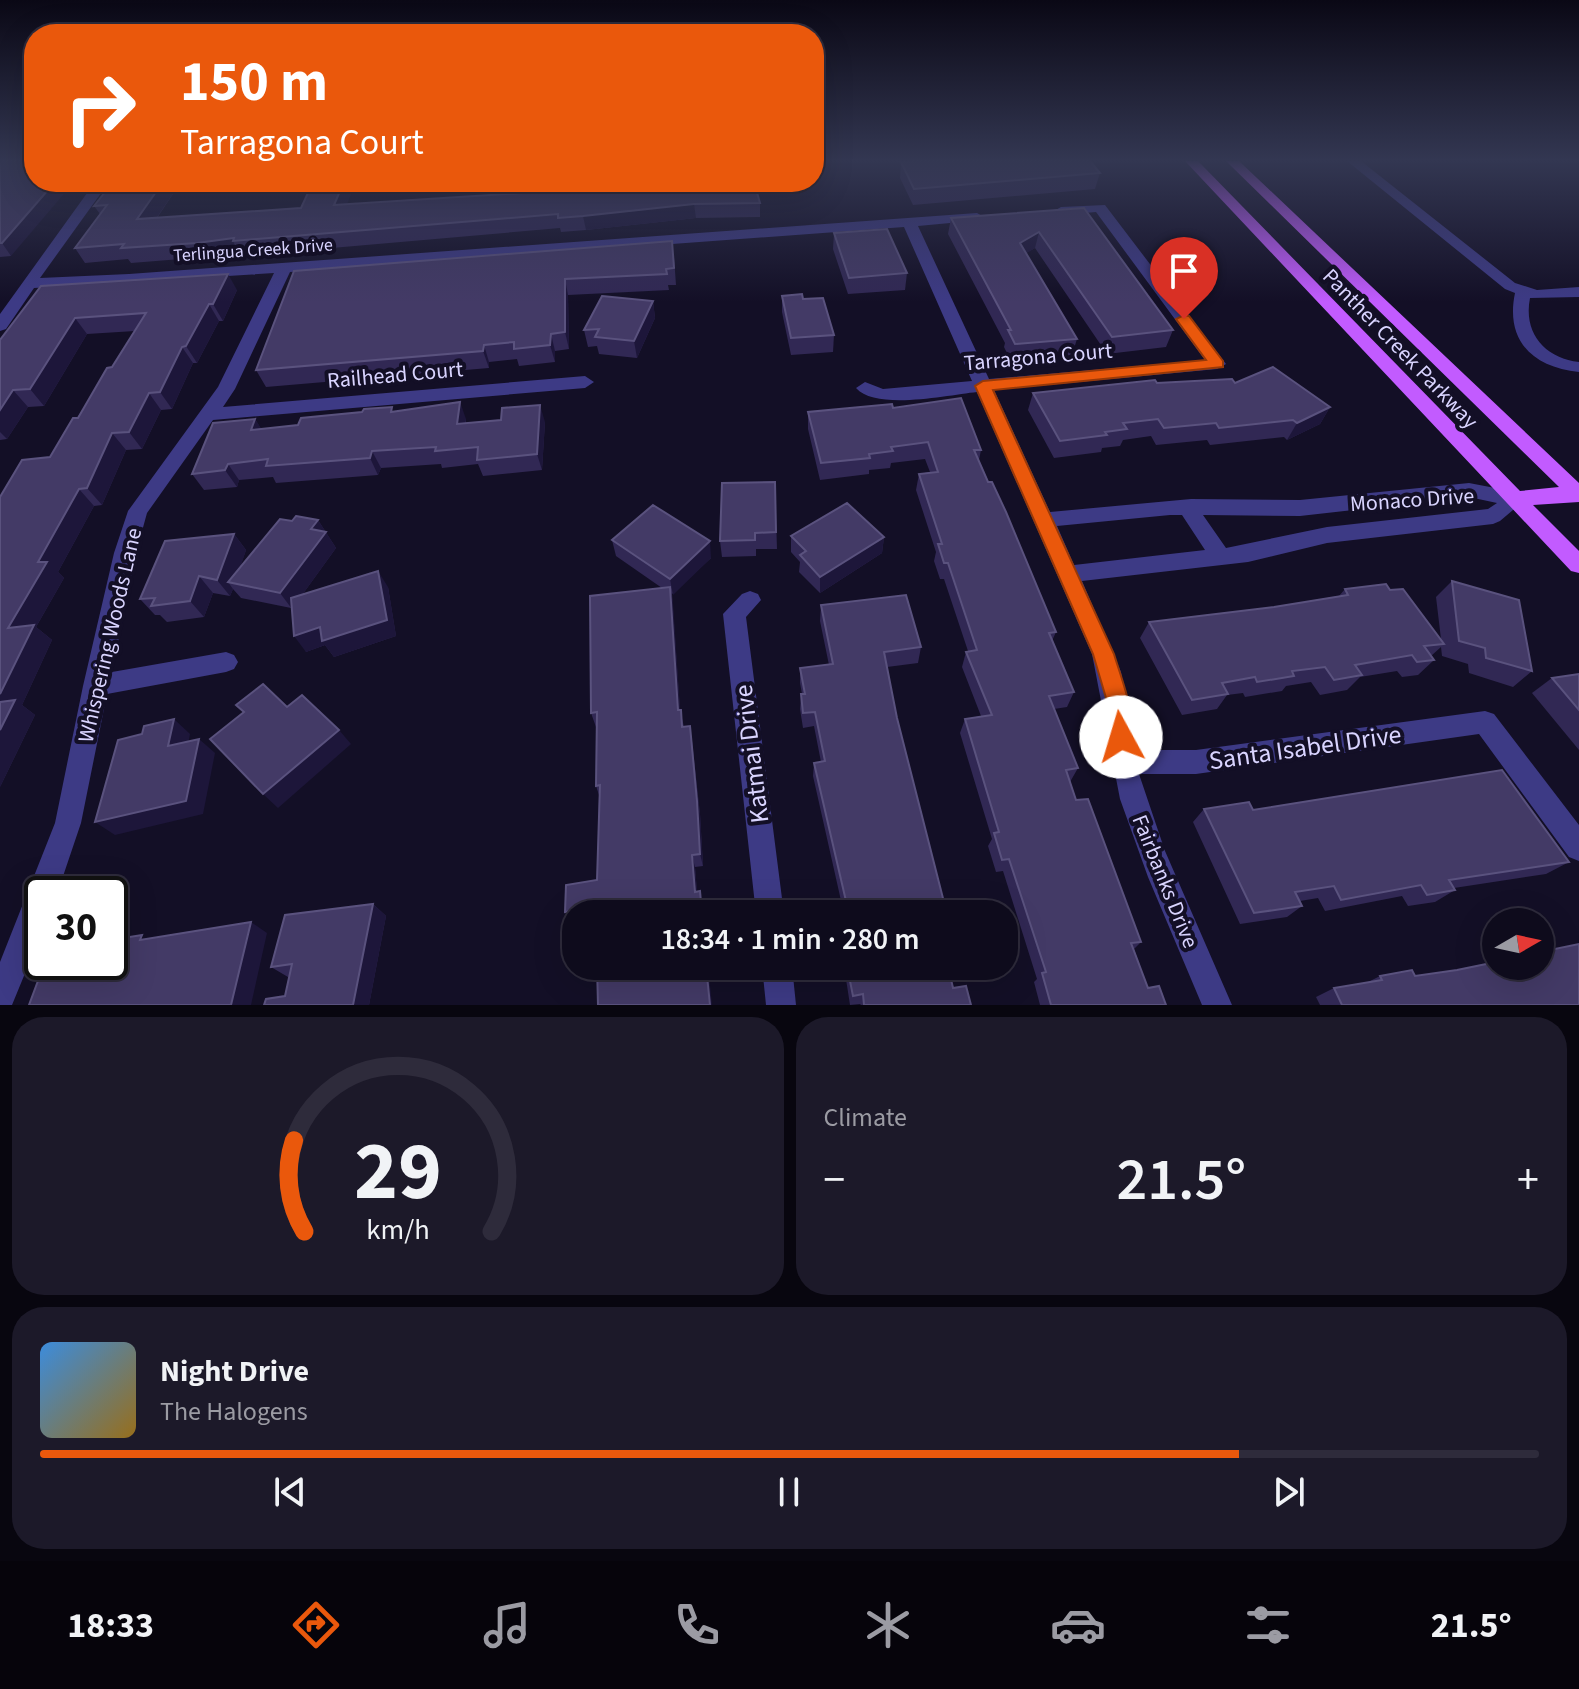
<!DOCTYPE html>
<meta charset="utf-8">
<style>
body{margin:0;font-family:"Source Sans 3",sans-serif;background:#1c1929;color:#f1f3f6;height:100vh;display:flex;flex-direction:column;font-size:30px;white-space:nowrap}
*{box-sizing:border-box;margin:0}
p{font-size:26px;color:#9b9ba3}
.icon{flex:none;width:44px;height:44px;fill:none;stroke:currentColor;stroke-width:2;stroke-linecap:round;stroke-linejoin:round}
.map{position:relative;height:1005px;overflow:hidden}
.sheet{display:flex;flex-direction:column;gap:12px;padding:12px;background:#08060f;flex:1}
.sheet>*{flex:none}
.top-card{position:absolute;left:24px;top:24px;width:800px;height:168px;border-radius:32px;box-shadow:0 8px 32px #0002,0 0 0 2px #2e2b3b;background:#ea580c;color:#fff;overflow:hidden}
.needle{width:52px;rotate:81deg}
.buttons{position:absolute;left:1482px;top:908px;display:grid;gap:16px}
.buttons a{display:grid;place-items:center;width:72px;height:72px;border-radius:50%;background:#0e0b1c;box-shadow:0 8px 32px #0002,0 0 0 2px #2e2b3b;font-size:40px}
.speed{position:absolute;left:24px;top:876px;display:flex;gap:16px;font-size:40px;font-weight:700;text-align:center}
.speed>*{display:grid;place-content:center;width:104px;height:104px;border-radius:50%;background:#0e0b1c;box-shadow:0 8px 32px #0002,0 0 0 2px #2e2b3b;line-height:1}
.speed .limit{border:4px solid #111;border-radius:12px;background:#fff;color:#111}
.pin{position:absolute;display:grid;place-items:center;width:68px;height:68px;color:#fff;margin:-82px -34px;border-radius:50% 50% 50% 0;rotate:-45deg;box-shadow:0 0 8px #0007}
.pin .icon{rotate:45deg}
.me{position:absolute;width:88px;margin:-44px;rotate:354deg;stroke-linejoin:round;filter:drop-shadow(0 0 6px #0008)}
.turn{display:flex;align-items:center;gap:28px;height:168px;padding:0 24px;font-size:36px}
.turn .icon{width:104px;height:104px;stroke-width:2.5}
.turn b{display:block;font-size:56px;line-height:68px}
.big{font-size:60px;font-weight:600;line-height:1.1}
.sheet .widget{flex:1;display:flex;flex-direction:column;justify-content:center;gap:12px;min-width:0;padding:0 28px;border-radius:32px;background:#1c1929}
.sheet .dial{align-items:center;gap:0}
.dial svg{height:208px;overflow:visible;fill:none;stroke:#2e2b3b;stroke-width:7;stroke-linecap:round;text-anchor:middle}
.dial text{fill:#f1f3f6;stroke:none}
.song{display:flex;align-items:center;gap:24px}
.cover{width:96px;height:96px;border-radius:12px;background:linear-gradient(135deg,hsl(210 70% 55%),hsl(40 70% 35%))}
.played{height:8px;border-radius:4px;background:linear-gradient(90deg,#ea580c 80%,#2e2b3b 80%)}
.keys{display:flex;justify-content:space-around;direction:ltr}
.heat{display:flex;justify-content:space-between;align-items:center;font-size:44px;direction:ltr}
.sheet .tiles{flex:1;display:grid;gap:12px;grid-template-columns:1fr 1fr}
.widget:last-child{grid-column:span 2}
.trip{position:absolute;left:562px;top:900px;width:456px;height:80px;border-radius:32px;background:#0e0b1c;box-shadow:0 8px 32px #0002,0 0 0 2px #2e2b3b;font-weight:600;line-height:80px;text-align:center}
.menu{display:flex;height:128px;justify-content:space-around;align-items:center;background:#06040b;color:#9b9ba3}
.menu .icon{width:56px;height:56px}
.menu .active{color:#ea580c}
.menu b{font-size:36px;color:#f1f3f6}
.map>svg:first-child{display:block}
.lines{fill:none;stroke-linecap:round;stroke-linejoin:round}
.minor{fill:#3d3a85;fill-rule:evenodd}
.major{fill:#c25bff;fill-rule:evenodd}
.wall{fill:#312854}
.shaded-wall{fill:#1d163a}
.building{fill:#433a66;stroke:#5a527e;stroke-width:2}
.route{fill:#ea580c;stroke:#983908;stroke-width:2}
.labels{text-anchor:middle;stroke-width:8;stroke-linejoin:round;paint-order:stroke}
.far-street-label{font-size:18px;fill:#d9d4ff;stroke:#130f26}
.street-label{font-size:22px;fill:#d9d4ff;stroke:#130f26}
.near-street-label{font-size:26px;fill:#d9d4ff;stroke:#130f26}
</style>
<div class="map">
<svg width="1579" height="1005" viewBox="0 0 1579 1005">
<rect width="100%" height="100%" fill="#130f26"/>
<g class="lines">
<g class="minor">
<path d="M1347,161H1361L1515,283L1537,290L1579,287V297L1530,298C1523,333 1545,358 1579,362V372C1533,367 1505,341 1515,293L1505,289Z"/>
<path d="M95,182H109L40,278L129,274L977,213L984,217L982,220L918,226L989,379L1205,360L1096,212L1061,215L1054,211L1061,207L1105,205L1226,364L1217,369L994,390L1050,512L1191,499L1300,500L1469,483L1516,492L1523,494L1526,499L1500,521L1493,524L1327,543L1248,562L1082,581L1121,672L1135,750H1196L1485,711L1494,714L1579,825V861L1569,857L1479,734L1196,774H1139L1165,851L1232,1005H1202L1148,877L1120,799L1092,654L977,392C948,395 876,411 856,388L865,382L883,389L972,381L904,227L290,272L235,389L223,407L585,376L594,382L585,388L213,420L147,513L136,553L112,672L226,652L234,655L238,662L234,669L226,672L107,694L81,823L57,894H42V932L12,1005H0V962L55,823L83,686L114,553L128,511L218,387L274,273L34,288L6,329L0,331V314ZM1469,497L1497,503L1488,509L1327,527L1226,548L1203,515L1300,516ZM1170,515H1182L1205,550L1074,565L1057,526Z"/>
<path d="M750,591L758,594L761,600L746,617L784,914H756L723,614L742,594Z"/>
<path d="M762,966H792L796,1005H766Z"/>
</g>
<path class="major" d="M1185,161H1198L1520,491L1559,487L1226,161H1239L1579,483V502L1533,505L1579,551V573L1571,571Z"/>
</g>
<g class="wall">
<path d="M0,161L11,256L0,257Z"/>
<path d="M901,162L1100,173L1095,189L913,205L900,178Z"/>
<path d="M113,182H181L157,218L347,204L760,203V217L696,218L586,230L561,232L560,228L240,256L239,253L206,257L131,263L128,259L85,263L75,248L100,214L94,206Z"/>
<path d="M1084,208L1173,330L1166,347L1107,354L1035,248L1026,253L1077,339L1072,355L1011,361L1004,347L1005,343L948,234L951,218Z"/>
<path d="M834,233L907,273L905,290L848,294L833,249Z"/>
<path d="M674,257L676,285H668L669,290L568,295L569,349L555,351V362L519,366L517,359L489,362V368L266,387L256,370L294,271Z"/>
<path d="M41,286L237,290L223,321H219L197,363H193L172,409L161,410L142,449L126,450L102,505L94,506L58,572L64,578L36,627L52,640L22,705L35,715L0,787L50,457L112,367L135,331L87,334L44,406L28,407L7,439L0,440V340Z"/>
<path d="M782,296L803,299L834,335L833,352L791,355L782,312Z"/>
<path d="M653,301L655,318L637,358L599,354L597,346L588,347L584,330Z"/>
<path d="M1157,383H1235L1330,407L1320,424L1287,440L1284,437L1210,445L1207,440L1156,445L1151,436L1123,440L1120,446L1102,448L1101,452L1054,458L1028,410L1033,393Z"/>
<path d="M893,408L981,450L979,460L1056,632L1052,641L1074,692L1067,707L1054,709L1078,768L1070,782L1076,800L1141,942L1134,949L1148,988L1166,1005H1040L1034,982L1037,979L1003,871L996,872L988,846L992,839L960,733L965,719L981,716L962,667L966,652L968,651L944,579H940L934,561L936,552L916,490L919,474L930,472L925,459L891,463L890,468L869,470V474L820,480L808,429V412Z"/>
<path d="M394,411L466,419V423L545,422L542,470L483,476L478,464L442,468L441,464L381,468L378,475L276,483L273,477L239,480L237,487L204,490L192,474L255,419L261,429L298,425Z"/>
<path d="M775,482L777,549H756V556L722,557L720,541Z"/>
<path d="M318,520L336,548L302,595L388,587L396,636L334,657L325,645L306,652L291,608L241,598L233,589L230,596L213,593L204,617L167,622L160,615H155L140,599L234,534L246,550L240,567L292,521Z"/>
<path d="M791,536L884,537L882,553L820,593L799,572L800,562L791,552Z"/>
<path d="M612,540L711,558L672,594L680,710L684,727L690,726L692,741L700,814L703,866L695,867L697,892L703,903L704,914H576V922L572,923L565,912L597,880L599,795L596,786V727L591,713L662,588L616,556Z"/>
<path d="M1452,581L1532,671L1513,687L1469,673L1468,664L1442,656L1441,647L1431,656L1434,660L1418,675L1402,677L1397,671L1360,677L1347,690L1320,695L1311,682L1286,686L1282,691L1245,697L1243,693L1227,695L1217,709L1182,715L1140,638L1149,622L1274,607L1339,596L1345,589L1390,590L1441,639L1436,597Z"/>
<path d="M821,605L921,647L918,663L887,667L897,718L947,914H844L813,776L814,763L821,762L814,726L803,728L800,709L801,694H802L800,683V668L829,665L820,621Z"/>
<path d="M1579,674V750L1532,693L1552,678Z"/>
<path d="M1204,809L1253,810L1569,862L1546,874L1454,888L1455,890L1435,902L1408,906L1402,896L1325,911L1318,898L1300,901L1302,906L1287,917L1240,924L1193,822Z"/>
<path d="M373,904L386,916L369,1005H264L285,996L289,976L288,977L271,967Z"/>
<path d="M844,966H948L953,988L971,1005H861L860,1004L850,1005Z"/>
<path d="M1457,970L1579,1005H1320L1316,997L1334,988L1368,982L1380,976H1415Z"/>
</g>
<g class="shaded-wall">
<path d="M55,182H74L11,256L2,243Z"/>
<path d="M163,182H181L146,233L137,219Z"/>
<path d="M214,182H273L220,194Z"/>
<path d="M344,182H356L341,219L334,205Z"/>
<path d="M694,204L696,218L586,230L583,216Z"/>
<path d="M1039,232L1035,248L1017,259L1020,243Z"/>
<path d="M234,238L233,241L239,253L206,257L197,243Z"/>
<path d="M228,274L237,290L223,321L213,304Z"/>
<path d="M565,279L568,295L569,349L565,332Z"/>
<path d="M653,301L655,318L637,358L634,341Z"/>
<path d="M209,304L219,321L197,363L186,346Z"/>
<path d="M75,318L87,334L44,406L30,389Z"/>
<path d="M551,334L555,351V362L550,345Z"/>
<path d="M484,345L489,362V368L483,351Z"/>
<path d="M182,347L193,363L172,409L160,392Z"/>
<path d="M13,390L28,407L7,439L0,432V410Z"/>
<path d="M149,393L161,410L142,449L129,432Z"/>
<path d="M460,402L466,419L463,441L457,424Z"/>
<path d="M540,405L545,422L542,470L537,454Z"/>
<path d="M1330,407L1320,424L1287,440L1297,423Z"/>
<path d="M255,419L266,436L251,430Z"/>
<path d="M112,433L126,450L102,505L87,488Z"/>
<path d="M372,451L381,468L378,475L370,458Z"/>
<path d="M228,464L239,480L237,487L225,470Z"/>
<path d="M79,489L94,506L58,572L64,578L36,627L52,640L22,705L35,715L0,787V694L8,628L38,562Z"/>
<path d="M318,520L336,548L292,609L280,593L311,529Z"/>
<path d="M234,534L246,550L235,584L228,582L233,589L230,596L217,580Z"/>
<path d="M884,537L882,553L820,593V577Z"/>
<path d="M710,541L711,558L673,595L670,579Z"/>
<path d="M378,571L388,587L396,636L334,657L325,645L306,652L294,636Z"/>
<path d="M199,576L213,593L204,617L190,601Z"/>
<path d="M670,587L673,603L681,725L678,710Z"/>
<path d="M174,719L190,734L185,760L168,746Z"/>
<path d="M690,726L700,814L703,866L700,854Z"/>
<path d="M339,730L351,744L278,808L263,794Z"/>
<path d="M199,739L215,753L203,814L115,835L95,822Z"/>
<path d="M692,855L695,867L698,904L695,892Z"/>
<path d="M373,904L386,916L369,1005H353Z"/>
<path d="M251,922L267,933L251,1005H231Z"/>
<path d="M706,966H708L712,1005H710Z"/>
</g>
<g class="building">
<path d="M0,161H34V182H55L2,243H0Z"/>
<path d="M919,161H1090L1100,173L914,189L901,162Z"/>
<path d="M113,182H163L137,219L301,208L313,182H344L334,205L569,190L587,187L588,182H754L760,203L694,204L583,216L558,218V214L233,241L234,238L197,243L121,248L124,244L75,248L107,205L94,206Z"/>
<path d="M1084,208L1173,330L1112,337L1039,232L1020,243L1077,339L1015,344L1008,330H1011L951,218Z"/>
<path d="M887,229L907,273L849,278L834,233Z"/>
<path d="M672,241L674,268L666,269L667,274L565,279V332L551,334L550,345L514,349V342L484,345L483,351L256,370L294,271Z"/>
<path d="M228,274L213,304H209L186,346L182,347L160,392L149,393L129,432L112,433L87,488L79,489L38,562H47L8,628L34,625L0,694V497L22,460L50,457L73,418H78L107,368L112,367L146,313L75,318L30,389L13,390L0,410V340L41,286Z"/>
<path d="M802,294L803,299L823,298L834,335L791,338L782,296Z"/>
<path d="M602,296L653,301L634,341L595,337L599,329L584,330Z"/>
<path d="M1273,367L1330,407L1297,423L1293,420L1219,428L1216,423L1164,428L1158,419L1123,423L1127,429L1105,432L1107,435L1060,441L1033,393L1155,380L1157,383L1232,379L1235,383Z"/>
<path d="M961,398L981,450H974L988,482H992L1006,512L1056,632L1049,633L1074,692L1049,696L1078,768L1066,770L1076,800L1088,799L1141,942L1131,943L1148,988L1159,986L1166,1005H1051L1042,973L1046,972L1009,859L1002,860L994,833L999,832L965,719L992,715L966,652L977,650L948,563H944L938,544H942L919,474L938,472L928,442L891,447L893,451L869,454L870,458L821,463L808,412L892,404L893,408Z"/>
<path d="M460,402L457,424L501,420L502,408L540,405L537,454L477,460L478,447L435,451L436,447L372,451L370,458L266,466L268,459L228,464L225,470L192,474L213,423L255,419L251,430L298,425L301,418L362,412L364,409L392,407L391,412Z"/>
<path d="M775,482L776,532L755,533V540L720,541L722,483Z"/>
<path d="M847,503L884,537L820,577L800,555L806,551L791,536Z"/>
<path d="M653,505L710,541L670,579L612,540Z"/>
<path d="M296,516L318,520L311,529L326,532L280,593L228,582L280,519L292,521Z"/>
<path d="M234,534L217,580L199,576L190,601L151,606L155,598L140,599L165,541Z"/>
<path d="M378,571L387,620L322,641L320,627L294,636L291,598Z"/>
<path d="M1452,581L1519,600L1532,671L1486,658L1485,648L1459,641Z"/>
<path d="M1386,584L1390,590L1403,589L1444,644L1424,646L1434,660L1417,662L1412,655L1355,665L1362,675L1334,680L1325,667L1292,671L1294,676L1257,682L1255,677L1222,683L1228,694L1192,700L1149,622L1274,607L1348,595L1345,589Z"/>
<path d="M670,587L678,710H681L682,727L690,726L697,801L700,854L692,855L695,892L700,891L702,914H596V907L565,912L566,885L597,880L600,785L596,786L597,712L591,713L590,596Z"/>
<path d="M906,595L921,647L884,652L897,718L947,914H849L814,763L825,761L815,712L803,713L801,694H805L800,668L833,664L821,605Z"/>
<path d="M1579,674V710L1552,678Z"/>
<path d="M263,684L287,707L302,695L339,730L263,794L210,739L244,712L236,705Z"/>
<path d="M15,700L0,730V702Z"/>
<path d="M174,719L168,746L199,739L186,801L95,822L118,740L142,734L144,726Z"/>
<path d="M1502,770L1569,862L1449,880L1455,890L1427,895L1421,885L1341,900L1334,886L1295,892L1302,906L1254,913L1204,809L1249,802L1253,810Z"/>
<path d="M373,904L353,1005H264L266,999L285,996L292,964L271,967L285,915Z"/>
<path d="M251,922L231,1005H29L45,962H110V940L142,935L140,940Z"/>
<path d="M1579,944V1005H1342L1334,988L1382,980L1380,976L1412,970L1415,976L1457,970L1496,962V966H1540V952Z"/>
<path d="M597,966H706L710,1005H598Z"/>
<path d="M847,966H948L953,988L966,986L971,1005H864L863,994L853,996Z"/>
</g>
<linearGradient id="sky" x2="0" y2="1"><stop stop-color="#0a0815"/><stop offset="0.53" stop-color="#333752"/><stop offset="1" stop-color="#333752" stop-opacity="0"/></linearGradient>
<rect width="1579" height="302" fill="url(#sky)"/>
<path class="route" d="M1184,315L1189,316L1223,361V367L993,390L1114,654C1121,678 1139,721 1129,744L1121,747L1113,744L1106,698L1093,654L975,386L983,381L1206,360L1176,319Z"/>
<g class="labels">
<g class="far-street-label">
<text transform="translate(253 250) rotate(-4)" y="6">Terlingua Creek Drive</text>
</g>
<g class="street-label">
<text transform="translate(1401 348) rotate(46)" y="8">Panther Creek Parkway</text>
<text transform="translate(1038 356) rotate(-5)" y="8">Tarragona Court</text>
<text transform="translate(395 374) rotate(-5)" y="8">Railhead Court</text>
<text transform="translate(1412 499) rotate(-4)" y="8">Monaco Drive</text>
<text transform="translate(109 635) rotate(-77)" y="8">Whispering Woods Lane</text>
<text transform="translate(1166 881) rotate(68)" y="8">Fairbanks Drive</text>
</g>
<g class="near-street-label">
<text transform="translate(1305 747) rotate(-8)" y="9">Santa Isabel Drive</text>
<text transform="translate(751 754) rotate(-97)" y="9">Katmai Drive</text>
</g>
</g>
</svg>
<div class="buttons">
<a><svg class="needle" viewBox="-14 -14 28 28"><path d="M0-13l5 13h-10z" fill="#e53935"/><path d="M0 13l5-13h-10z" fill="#9b9ba3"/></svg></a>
</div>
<div class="speed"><div class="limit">30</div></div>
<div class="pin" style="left:1184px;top:319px;background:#d93025"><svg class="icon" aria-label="arrive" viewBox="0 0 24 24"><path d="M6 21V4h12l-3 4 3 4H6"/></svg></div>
<svg class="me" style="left:1121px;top:737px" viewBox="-20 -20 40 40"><circle r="19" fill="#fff"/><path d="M0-13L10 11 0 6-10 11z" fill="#ea580c"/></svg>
<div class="trip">18:34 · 1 min · 280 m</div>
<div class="top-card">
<div class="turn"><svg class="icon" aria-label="right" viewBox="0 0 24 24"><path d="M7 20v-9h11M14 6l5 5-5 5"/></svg><div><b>150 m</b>Tarragona Court</div></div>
</div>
</div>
<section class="sheet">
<div class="tiles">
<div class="widget dial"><svg viewBox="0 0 100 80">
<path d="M14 69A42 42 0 1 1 86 69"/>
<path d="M14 69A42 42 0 0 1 10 34" stroke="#ea580c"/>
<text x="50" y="56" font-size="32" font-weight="700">29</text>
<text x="50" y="72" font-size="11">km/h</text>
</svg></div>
<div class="widget"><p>Climate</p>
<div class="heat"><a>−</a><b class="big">21.5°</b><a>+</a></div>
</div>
<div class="widget">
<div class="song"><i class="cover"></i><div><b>Night Drive</b><p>The Halogens</p></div></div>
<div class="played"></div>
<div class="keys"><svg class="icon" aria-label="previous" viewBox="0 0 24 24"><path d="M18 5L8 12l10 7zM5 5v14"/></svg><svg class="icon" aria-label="pause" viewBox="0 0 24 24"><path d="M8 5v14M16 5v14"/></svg><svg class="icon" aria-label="next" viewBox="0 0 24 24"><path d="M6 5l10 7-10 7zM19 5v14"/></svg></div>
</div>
</div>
</section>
<nav class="menu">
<b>18:33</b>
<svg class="icon active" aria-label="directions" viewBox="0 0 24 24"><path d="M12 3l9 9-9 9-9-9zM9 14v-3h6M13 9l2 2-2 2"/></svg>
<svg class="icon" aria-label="music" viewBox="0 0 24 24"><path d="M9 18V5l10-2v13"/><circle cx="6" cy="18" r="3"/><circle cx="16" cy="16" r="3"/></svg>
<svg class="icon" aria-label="phone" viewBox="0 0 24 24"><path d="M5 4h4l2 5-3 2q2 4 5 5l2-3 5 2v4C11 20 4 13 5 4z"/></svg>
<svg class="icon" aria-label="climate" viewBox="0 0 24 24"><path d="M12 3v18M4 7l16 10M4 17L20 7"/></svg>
<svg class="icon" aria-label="car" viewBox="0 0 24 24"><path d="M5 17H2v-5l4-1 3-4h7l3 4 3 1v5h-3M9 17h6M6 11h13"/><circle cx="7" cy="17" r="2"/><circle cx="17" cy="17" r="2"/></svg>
<svg class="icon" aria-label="filters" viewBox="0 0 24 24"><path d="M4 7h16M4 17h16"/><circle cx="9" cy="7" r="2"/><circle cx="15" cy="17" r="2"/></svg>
<b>21.5°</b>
</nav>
